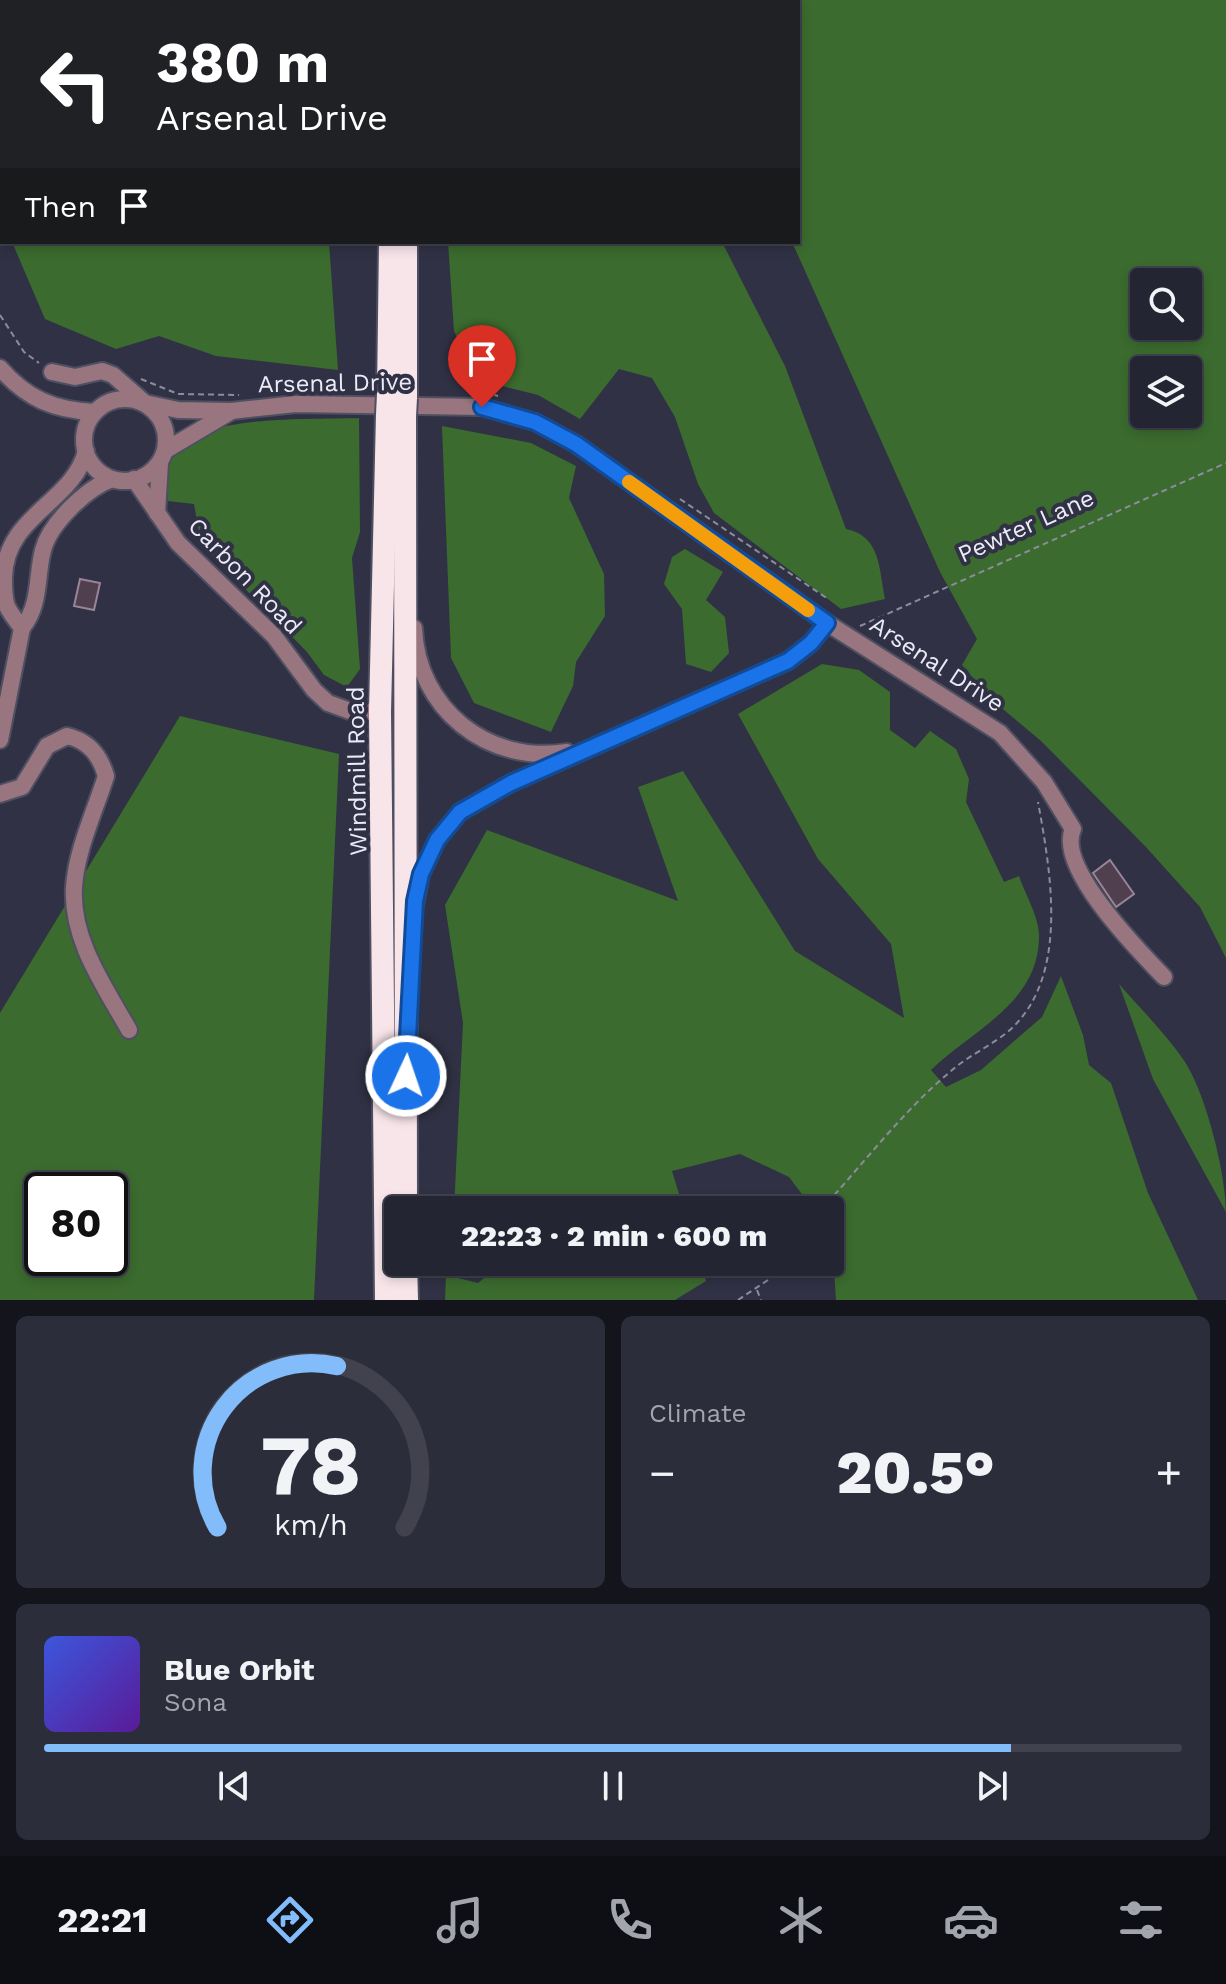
<!DOCTYPE html>
<meta charset="utf-8">
<style>
body{margin:0;font-family:"Work Sans",sans-serif;background:#2c2d3b;color:#f1f3f6;height:100vh;display:flex;flex-direction:column;font-size:30px;white-space:nowrap}
*{box-sizing:border-box;margin:0}
p{font-size:26px;color:#a3a5ac}
.icon{flex:none;width:44px;height:44px;fill:none;stroke:currentColor;stroke-width:2;stroke-linecap:round;stroke-linejoin:round}
.map{position:relative;height:1300px;overflow:hidden}
.panel{display:flex;flex-direction:column;gap:16px;padding:16px;background:#14141c;flex:1}
.panel>*{flex:none}
.guide{position:absolute;left:0px;top:0px;width:800px;height:244px;box-shadow:0 4px 12px #0003,0 0 0 2px #41424e;background:#202124;color:#fff;overflow:hidden}
.tools{position:absolute;left:1130px;top:268px;display:grid;gap:16px}
.tools a{display:grid;place-items:center;width:72px;height:72px;border-radius:8px;background:#242533;box-shadow:0 4px 12px #0003,0 0 0 2px #41424e;font-size:40px}
.speed{position:absolute;left:24px;top:1172px;display:flex;gap:16px;font-size:40px;font-weight:700;text-align:center}
.speed>*{display:grid;place-content:center;width:104px;height:104px;border-radius:50%;background:#242533;box-shadow:0 4px 12px #0003,0 0 0 2px #41424e;line-height:1}
.speed .limit{border:4px solid #111;border-radius:12px;background:#fff;color:#111}
.pin{position:absolute;display:grid;place-items:center;width:68px;height:68px;color:#fff;margin:-82px -34px;border-radius:50% 50% 50% 0;rotate:-45deg;box-shadow:0 0 8px #0007}
.pin .icon{rotate:45deg}
.me{position:absolute;width:88px;margin:-44px;rotate:3deg;stroke-linejoin:round;filter:drop-shadow(0 0 6px #0008)}
.turn{display:flex;align-items:center;gap:28px;height:168px;padding:0 24px;font-size:36px}
.turn .icon{width:104px;height:104px;stroke-width:2.5}
.turn b{display:block;font-size:56px;line-height:68px}
.then{display:flex;align-items:center;height:76px;padding:0 24px;background:#0003;gap:16px;font-size:30px}
.big{font-size:60px;font-weight:800;line-height:1.1}
.panel .widget{flex:1;display:flex;flex-direction:column;justify-content:center;gap:12px;min-width:0;padding:0 28px;border-radius:12px;background:#2c2d3b}
.panel .dial{align-items:center;gap:0}
.dial svg{height:208px;overflow:visible;fill:none;stroke:#41424e;stroke-width:7;stroke-linecap:round;text-anchor:middle}
.dial text{fill:#f1f3f6;stroke:none}
.song{display:flex;align-items:center;gap:24px}
.cover{width:96px;height:96px;border-radius:12px;background:linear-gradient(135deg,hsl(230 70% 55%),hsl(270 70% 35%))}
.played{height:8px;border-radius:4px;background:linear-gradient(90deg,#82bcfa 85%,#41424e 85%)}
.keys{display:flex;justify-content:space-around;direction:ltr}
.heat{display:flex;justify-content:space-between;align-items:center;font-size:44px;direction:ltr}
.panel .tiles{flex:1;display:grid;gap:16px;grid-template-columns:1fr 1fr}
.widget:last-child{grid-column:span 2}
.trip{position:absolute;left:384px;top:1196px;width:460px;height:80px;border-radius:8px;background:#242533;box-shadow:0 4px 12px #0003,0 0 0 2px #41424e;font-weight:800;line-height:80px;text-align:center}
.tab-bar{display:flex;height:128px;justify-content:space-around;align-items:center;background:#0e0f14;color:#a3a5ac}
.tab-bar .icon{width:56px;height:56px}
.tab-bar .active{color:#82bcfa}
.tab-bar b{font-size:36px;color:#f1f3f6}
.map>svg:first-child{display:block}
.forest{fill:#3b6b2f;fill-rule:evenodd}
.building{fill:#503f4f;stroke:#988597;stroke-width:2}
.lines{fill:none;stroke-linecap:round;stroke-linejoin:round}
.minor-casing{stroke:#4e4f61;stroke-width:20}
.highway-casing{stroke:#4e4f61;stroke-width:26}
.path{stroke:#8c8c9c;stroke-width:2;stroke-dasharray:6 4;stroke-linecap:butt}
.minor{stroke:#98757f;stroke-width:16}
.highway{stroke:#f8e5ea;stroke-width:22}
.highway-bridge-casing{stroke:#4e4f61;stroke-width:26;stroke-linecap:butt}
.highway-bridge{stroke:#f8e5ea;stroke-width:22}
.route-casing{stroke:#114b97;stroke-width:20}
.route{stroke:#1a73e8;stroke-width:14}
.slow{stroke:#f59e0b;stroke-width:14}
.labels{text-anchor:middle;stroke-width:8;stroke-linejoin:round;paint-order:stroke}
.street-label{font-size:24px;fill:#ebebf8;stroke:#303144}
</style>
<div class="map">
<svg width="1226" height="1300" viewBox="0 0 1226 1300">
<rect width="100%" height="100%" fill="#303144"/>
<g class="forest">
<path d="M0,0H311V2H2V208Z"/>
<path d="M684,0H1226V958L1200,907L1145,846L1041,741L991,699L962,665L977,639L940,572L792,242H798V2ZM1144,282H1188V326H1144ZM1144,370H1188V414H1144Z"/>
<path d="M12,242H329L338,370L216,356L159,336L116,349L45,319Z"/>
<path d="M448,242H722L785,366L846,529C881,536 879,569 885,599L841,609L714,513L698,484L675,417L652,378L619,369L580,419L538,395L477,380L454,331Z"/>
<path d="M359,418L360,532L352,558L360,669L347,687L324,675L307,652L201,544L194,504L168,501C165,487 161,471 166,458C186,413 316,420 359,418Z"/>
<path d="M442,426L531,443L576,466L569,498L604,574L605,616L576,662L573,686L551,732L474,703L451,658Z"/>
<path d="M685,549L723,572L706,600L725,617L729,653L711,672L686,664L682,609L664,584L672,557Z"/>
<path d="M822,664L859,670L890,692V730L915,748L930,731L956,749L969,779L966,802L1004,882L1019,876C1025,894 1039,917 1039,935C1040,1003 972,1030 931,1070L946,1087L981,1070L1042,1017L1061,976L1083,1035L1089,1065L1111,1083L1148,1193L1198,1300H836L830,1210H814L789,1177L740,1154L672,1171L684,1210H454L463,1023L445,905L487,830L678,901L638,787L683,771L795,951L904,1018L891,944L818,859L738,714Z"/>
<path d="M180,716L339,754L314,1300H0V1013ZM42,1190H110V1258H42Z"/>
<path d="M1119,984C1140,1008 1164,1032 1183,1059C1205,1090 1226,1173 1226,1212L1153,1079Z"/>
<path d="M503,1262H700L706,1281L675,1300H445L446,1275L478,1283Z"/>
</g>
<g class="building">
<path d="M80,579L100,583L94,610L74,606Z"/>
<path d="M1110,860L1134,894L1116,907L1093,873Z"/>
</g>
<g class="lines">
<g class="minor-casing">
<g id="minor">
<path d="M0,368C27,399 54,410 94,412"/>
<path d="M52,372L75,377L102,371L113,375L145,403L178,410L231,411L296,404L482,407L535,422L576,444L827,623L1000,733L1044,782L1073,829C1056,867 1138,950 1164,977"/>
<circle cx="125" cy="440" r="41"/>
<path d="M166,450L230,412"/>
<path d="M134,479L178,543L274,636L314,690L328,703L350,711L380,712"/>
<path d="M157,513L160,463"/>
<path d="M22,628C41,605 36,577 43,550C50,523 87,488 112,479"/>
<path d="M414,628C417,708 487,765 567,752"/>
<path d="M0,740L22,628C5,607 4,605 4,578C5,515 73,503 86,451"/>
<path d="M0,794L22,787L47,746L67,736C89,741 100,755 106,776C95,811 76,851 74,888C71,940 105,987 129,1030"/>
<path d="M413,914L421,874L437,840L460,812L511,783L788,661L811,643L827,623"/>
</g>
</g>
<g class="highway-casing">
<g id="highway">
<path d="M392,0L393,2"/>
<path d="M406,242V398"/>
<path d="M388,394L390,242"/>
<path d="M405,416L406,1210"/>
<path d="M406,1262L407,1300"/>
<path d="M386,1300L380,712L387,415"/>
</g>
</g>
<g class="path">
<path d="M0,315L24,352L39,363"/>
<path d="M141,379L178,394L239,395"/>
<path d="M485,392L498,396"/>
<path d="M680,499L828,599"/>
<path d="M860,626L1226,463"/>
<path d="M821,1210C863,1164 903,1111 951,1071C969,1055 993,1045 1011,1029C1069,975 1051,873 1038,802"/>
<path d="M757,1290L761,1300"/>
<path d="M738,1300L771,1278L784,1262"/>
</g>
<use href="#minor" class="minor"/>
<use href="#highway" class="highway"/>
<g class="highway-bridge-casing">
<g id="highway-bridge">
<path d="M387,415L388,394"/>
<path d="M405,416L406,398"/>
</g>
</g>
<use href="#highway-bridge" class="highway-bridge"/>
</g>
<g class="lines">
<g class="route-casing">
<path id="route" d="M406,1076L415,901L421,874L437,840L460,812L511,783L788,661L811,643L827,623L576,444L535,422L482,407"/>
</g>
<use href="#route" class="route"/>
<path class="slow" d="M629,482L808,610"/>
</g>
<g class="labels">
<g class="street-label">
<text transform="translate(335 383) rotate(-1)" y="8">Arsenal Drive</text>
<text transform="translate(1026 526) rotate(-24)" y="8">Pewter Lane</text>
<text transform="translate(245 576) rotate(46)" y="8">Carbon Road</text>
<text transform="translate(937 664) rotate(33)" y="8">Arsenal Drive</text>
<text transform="translate(357 771) rotate(-91)" y="8">Windmill Road</text>
</g>
</g>
</svg>
<div class="tools">
<a><svg class="icon" aria-label="search" viewBox="0 0 24 24"><circle cx="10" cy="10" r="6"/><path d="M15 15l6 6"/></svg></a>
<a><svg class="icon" aria-label="layers" viewBox="0 0 24 24"><path d="M12 4l9 5-9 5-9-5zM3 14l9 5 9-5"/></svg></a>
</div>
<div class="speed"><div class="limit">80</div></div>
<div class="pin" style="left:482px;top:407px;background:#d93025"><svg class="icon" aria-label="arrive" viewBox="0 0 24 24"><path d="M6 21V4h12l-3 4 3 4H6"/></svg></div>
<svg class="me" style="left:406px;top:1076px" viewBox="-20 -20 40 40"><circle r="17" fill="#1a73e8" stroke="#fff" stroke-width="3"/><path d="M0-11L8 9 0 5-8 9z" fill="#fff"/></svg>
<div class="trip">22:23 · 2 min · 600 m</div>
<div class="guide">
<div class="turn"><svg class="icon" aria-label="left" viewBox="0 0 24 24"><path d="M17 20v-9H6M10 6l-5 5 5 5"/></svg><div><b>380 m</b>Arsenal Drive</div></div>
<div class="then">Then<svg class="icon" aria-label="arrive" viewBox="0 0 24 24"><path d="M6 21V4h12l-3 4 3 4H6"/></svg></div>
</div>
</div>
<section class="panel">
<div class="tiles">
<div class="widget dial"><svg viewBox="0 0 100 80">
<path d="M14 69A42 42 0 1 1 86 69"/>
<path d="M14 69A42 42 0 0 1 60 7" stroke="#82bcfa"/>
<text x="50" y="56" font-size="32" font-weight="700">78</text>
<text x="50" y="72" font-size="11">km/h</text>
</svg></div>
<div class="widget"><p>Climate</p>
<div class="heat"><a>−</a><b class="big">20.5°</b><a>+</a></div>
</div>
<div class="widget">
<div class="song"><i class="cover"></i><div><b>Blue Orbit</b><p>Sona</p></div></div>
<div class="played"></div>
<div class="keys"><svg class="icon" aria-label="previous" viewBox="0 0 24 24"><path d="M18 5L8 12l10 7zM5 5v14"/></svg><svg class="icon" aria-label="pause" viewBox="0 0 24 24"><path d="M8 5v14M16 5v14"/></svg><svg class="icon" aria-label="next" viewBox="0 0 24 24"><path d="M6 5l10 7-10 7zM19 5v14"/></svg></div>
</div>
</div>
</section>
<nav class="tab-bar">
<b>22:21</b>
<svg class="icon active" aria-label="directions" viewBox="0 0 24 24"><path d="M12 3l9 9-9 9-9-9zM9 14v-3h6M13 9l2 2-2 2"/></svg>
<svg class="icon" aria-label="music" viewBox="0 0 24 24"><path d="M9 18V5l10-2v13"/><circle cx="6" cy="18" r="3"/><circle cx="16" cy="16" r="3"/></svg>
<svg class="icon" aria-label="phone" viewBox="0 0 24 24"><path d="M5 4h4l2 5-3 2q2 4 5 5l2-3 5 2v4C11 20 4 13 5 4z"/></svg>
<svg class="icon" aria-label="climate" viewBox="0 0 24 24"><path d="M12 3v18M4 7l16 10M4 17L20 7"/></svg>
<svg class="icon" aria-label="car" viewBox="0 0 24 24"><path d="M5 17H2v-5l4-1 3-4h7l3 4 3 1v5h-3M9 17h6M6 11h13"/><circle cx="7" cy="17" r="2"/><circle cx="17" cy="17" r="2"/></svg>
<svg class="icon" aria-label="filters" viewBox="0 0 24 24"><path d="M4 7h16M4 17h16"/><circle cx="9" cy="7" r="2"/><circle cx="15" cy="17" r="2"/></svg>
</nav>
